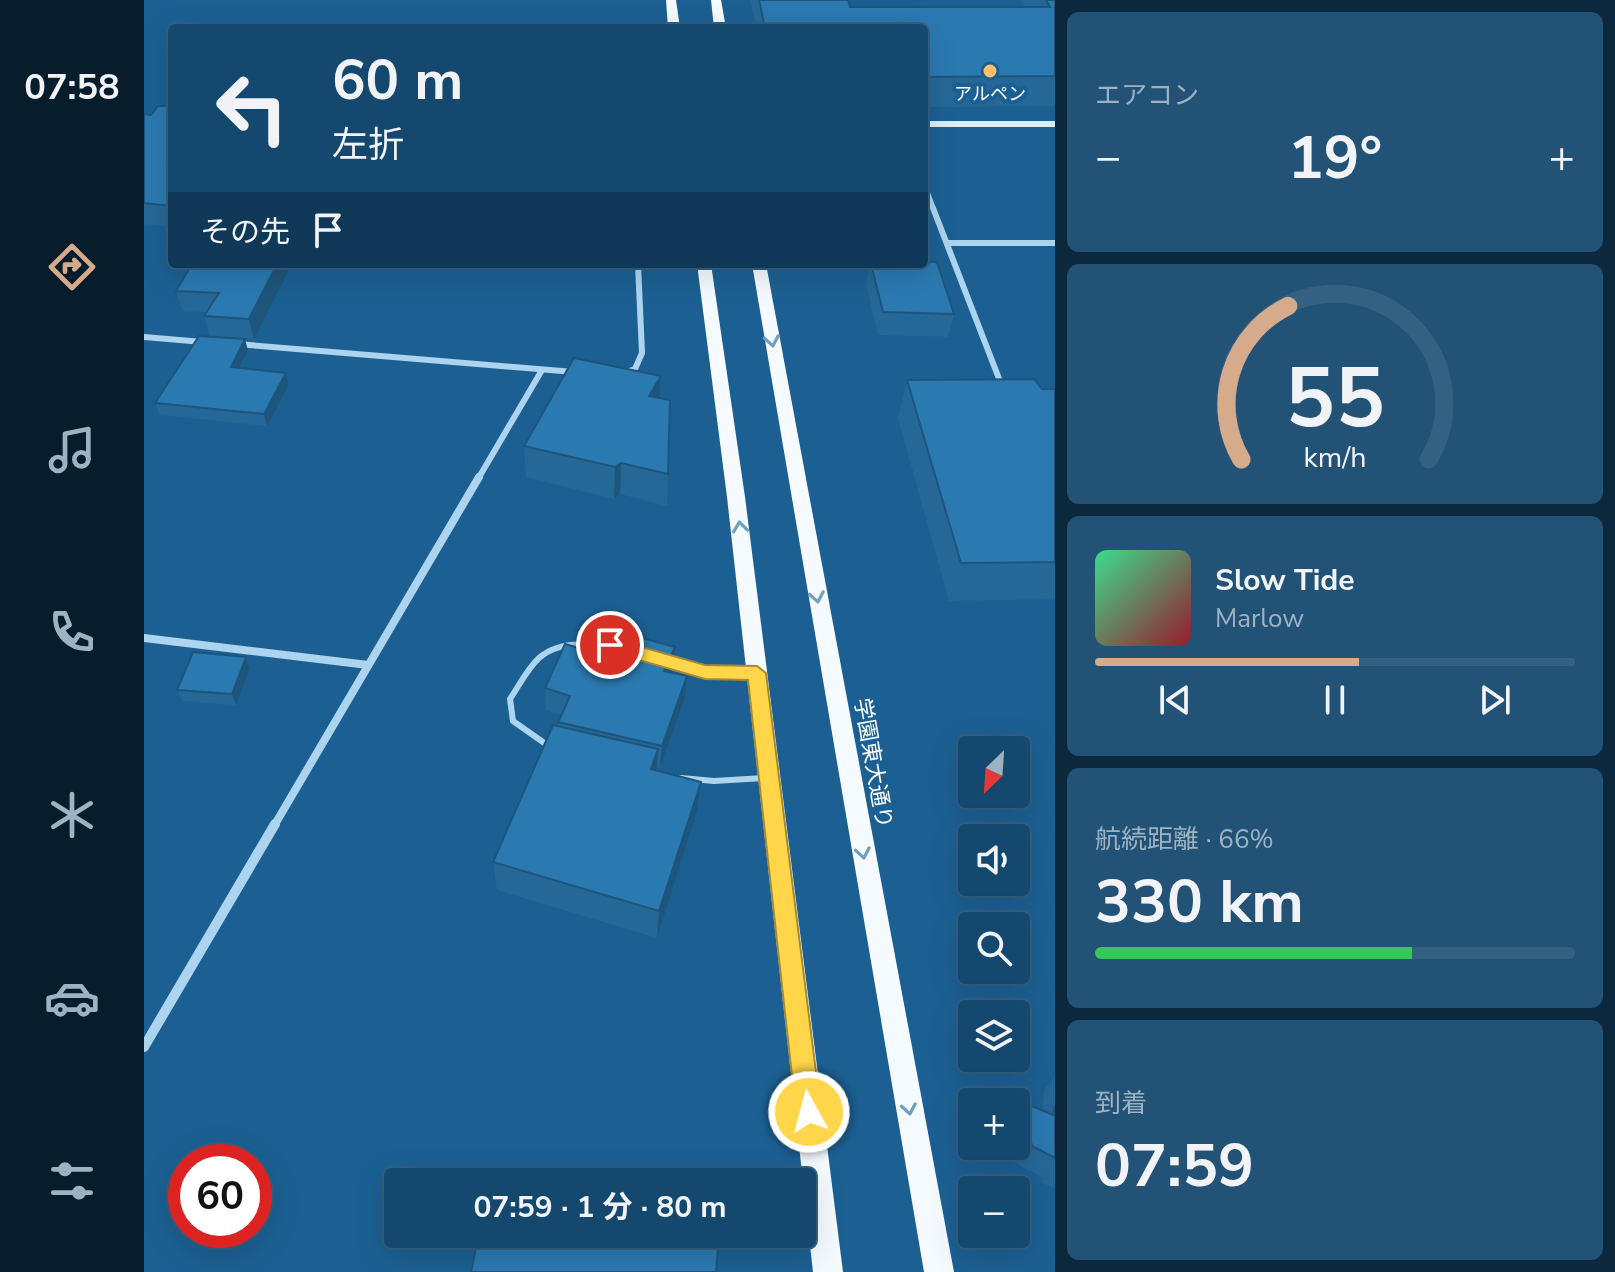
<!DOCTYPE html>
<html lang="ja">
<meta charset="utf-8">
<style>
body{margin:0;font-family:"Nunito Sans","Noto Sans JP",sans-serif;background:#225276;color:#f1f3f6;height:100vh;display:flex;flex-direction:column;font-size:30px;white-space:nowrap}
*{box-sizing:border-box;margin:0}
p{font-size:26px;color:#9db2c2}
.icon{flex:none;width:44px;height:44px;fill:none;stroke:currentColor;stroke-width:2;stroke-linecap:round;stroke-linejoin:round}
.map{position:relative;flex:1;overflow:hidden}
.drawer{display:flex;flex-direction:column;gap:12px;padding:12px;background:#0c283c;width:560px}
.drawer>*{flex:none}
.top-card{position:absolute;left:24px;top:24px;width:760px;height:244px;border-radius:8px;box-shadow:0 8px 32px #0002,0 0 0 2px #346081;background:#15486e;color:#f1f3f6;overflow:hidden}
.needle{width:52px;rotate:205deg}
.buttons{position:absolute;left:814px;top:736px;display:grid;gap:16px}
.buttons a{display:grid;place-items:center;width:72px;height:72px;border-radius:8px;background:#15486e;box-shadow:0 8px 32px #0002,0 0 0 2px #346081;font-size:40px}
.speed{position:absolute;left:24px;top:1144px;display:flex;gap:16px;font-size:40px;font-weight:700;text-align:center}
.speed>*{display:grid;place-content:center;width:104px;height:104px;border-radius:50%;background:#15486e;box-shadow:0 8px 32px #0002,0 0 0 2px #346081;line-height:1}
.speed .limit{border:12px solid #d22;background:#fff;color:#111}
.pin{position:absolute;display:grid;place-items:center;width:68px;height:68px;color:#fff;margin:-34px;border:4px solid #fff;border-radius:50%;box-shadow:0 2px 8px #0007}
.me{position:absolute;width:88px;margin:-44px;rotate:353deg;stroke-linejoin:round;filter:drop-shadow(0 0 6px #0008)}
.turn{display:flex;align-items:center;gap:28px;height:168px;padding:0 32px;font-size:36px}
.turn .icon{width:104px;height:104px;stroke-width:2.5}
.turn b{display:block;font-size:56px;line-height:68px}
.then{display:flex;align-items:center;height:76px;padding:0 32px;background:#0003;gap:16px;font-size:30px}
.big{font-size:60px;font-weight:700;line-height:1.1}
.drawer .card{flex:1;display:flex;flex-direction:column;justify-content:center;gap:12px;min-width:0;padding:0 28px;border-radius:12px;background:#225276}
.drawer .dial{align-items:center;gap:0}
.dial svg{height:208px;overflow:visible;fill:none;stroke:#346081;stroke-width:7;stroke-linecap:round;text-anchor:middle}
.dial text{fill:#f1f3f6;stroke:none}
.song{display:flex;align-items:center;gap:24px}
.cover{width:96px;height:96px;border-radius:12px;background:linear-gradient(135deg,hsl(150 70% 55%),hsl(350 70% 35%))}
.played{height:8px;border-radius:4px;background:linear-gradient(90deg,#d6ab8b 55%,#346081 55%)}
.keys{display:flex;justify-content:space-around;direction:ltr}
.heat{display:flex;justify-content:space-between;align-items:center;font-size:44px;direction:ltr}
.charge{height:12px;border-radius:6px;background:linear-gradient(90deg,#34c759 66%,#346081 0)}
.trip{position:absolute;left:240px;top:1168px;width:432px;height:80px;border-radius:8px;background:#15486e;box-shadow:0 8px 32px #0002,0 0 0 2px #346081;font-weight:700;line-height:80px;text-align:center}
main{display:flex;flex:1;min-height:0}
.dock{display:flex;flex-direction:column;width:144px;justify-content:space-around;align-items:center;background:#081d2c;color:#9db2c2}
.dock .icon{width:56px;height:56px}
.dock .current{color:#d6ab8b}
.dock b{font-size:36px;color:#f1f3f6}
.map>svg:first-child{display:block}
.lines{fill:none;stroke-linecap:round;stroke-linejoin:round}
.lane{stroke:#add4ef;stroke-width:6}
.street-far3{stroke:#add4ef;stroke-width:5}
.street-far2{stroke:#add4ef;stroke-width:6}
.street-far1{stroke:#add4ef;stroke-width:8}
.street{stroke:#add4ef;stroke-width:10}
.secondary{fill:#daedfa;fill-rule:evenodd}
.primary{fill:#f5faff;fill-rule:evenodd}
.wall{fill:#256898}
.shaded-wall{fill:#1e557c}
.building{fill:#2b79b1;stroke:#1e557c;stroke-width:2}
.oneway{stroke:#739ebe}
.route{fill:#ffd54a;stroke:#a68a30;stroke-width:2}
.poi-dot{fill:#ffbf6b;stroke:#1c6093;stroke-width:3}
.labels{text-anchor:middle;stroke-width:8;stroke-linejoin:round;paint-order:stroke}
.far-poi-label{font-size:18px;fill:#fff;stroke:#1c6093}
.street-label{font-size:22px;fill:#fff;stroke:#1c6093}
</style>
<main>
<nav class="dock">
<b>07:58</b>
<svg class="icon current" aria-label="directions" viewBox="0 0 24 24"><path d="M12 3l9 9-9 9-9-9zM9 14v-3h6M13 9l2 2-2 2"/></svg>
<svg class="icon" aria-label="music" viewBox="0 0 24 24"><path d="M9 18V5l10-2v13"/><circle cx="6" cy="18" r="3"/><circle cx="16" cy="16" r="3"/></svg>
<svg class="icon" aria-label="phone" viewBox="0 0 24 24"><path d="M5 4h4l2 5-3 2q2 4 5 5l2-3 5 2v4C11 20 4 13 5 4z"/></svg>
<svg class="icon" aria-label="climate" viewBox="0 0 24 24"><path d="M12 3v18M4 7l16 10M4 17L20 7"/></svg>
<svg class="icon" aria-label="car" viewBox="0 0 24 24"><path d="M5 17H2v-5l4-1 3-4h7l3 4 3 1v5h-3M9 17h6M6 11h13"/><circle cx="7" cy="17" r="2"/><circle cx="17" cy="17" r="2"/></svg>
<svg class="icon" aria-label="filters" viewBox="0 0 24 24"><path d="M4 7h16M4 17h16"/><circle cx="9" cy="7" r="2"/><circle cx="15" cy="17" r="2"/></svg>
</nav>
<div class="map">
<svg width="911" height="1272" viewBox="0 0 911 1272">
<rect width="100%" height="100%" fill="#1c6093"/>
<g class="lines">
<g class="lane">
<path d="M523,661L561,672L610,673"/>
<path d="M406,747L369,721L366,699C375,686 383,669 395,658C421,635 467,646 497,654"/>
<path d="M537,778L570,781L622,778"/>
</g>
<path class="street-far3" d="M780,184L790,210"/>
<g class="street-far2">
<path d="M789,208L859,389"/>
<path d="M803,243H911"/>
<path d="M0,337L59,342"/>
<path d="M93,344L430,372"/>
<path d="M479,373L491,369L498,353L494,264"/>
<path d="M334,479L398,370"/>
</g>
<g class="street-far1">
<path d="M0,638L224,665"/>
<path d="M130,826L335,477"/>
</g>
<path class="street" d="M0,1047L131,824"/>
<rect class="secondary" x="780" y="121" width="131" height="6"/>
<g class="primary">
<path d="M522,0H532L536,28H524Z"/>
<path d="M567,0H577L582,28H570Z"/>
<path d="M553,264H567L601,497L699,1272H669L583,497Z"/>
<path d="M608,264H622L810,1272H780Z"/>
</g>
</g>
<g class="wall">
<path d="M606,0H704L706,7H881L877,0H911V106L780,107V28H612Z"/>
<path d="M28,106V227L0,224V114L7,115Z"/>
<path d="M48,264H148L110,340L66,336L60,316L62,312L39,311L32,291Z"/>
<path d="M726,264H780L810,314L804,337L734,335L722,284Z"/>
<path d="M104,351L96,368L142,373L145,385L123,426L16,415L11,403Z"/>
<path d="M517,376L516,398L524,474L523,506L476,494L470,499L382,477L380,446Z"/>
<path d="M763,380L911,389V599L805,601L754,418Z"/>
<path d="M484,662L529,669L528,672L541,698L516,768L513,767V771L553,812L513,938L353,890L349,862L414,726V722L417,715L402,710L401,688Z"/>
<path d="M106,669L92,705L38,701L33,690Z"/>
<path d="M911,1076V1188L898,1183L899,1178L873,1164L869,1146H872V1107L876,1101L898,1110L901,1089Z"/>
</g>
<g class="shaded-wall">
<path d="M133,264H148L110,340L105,319Z"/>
<path d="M101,339L104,351L90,379L87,367Z"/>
<path d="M142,373L145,385L123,426L120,414Z"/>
<path d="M517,376L515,407L505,396Z"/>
<path d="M477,463L476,494L470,499L471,467Z"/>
<path d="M531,647L529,669L519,693L520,671Z"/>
<path d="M102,657L106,669L92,705L88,694Z"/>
<path d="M543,676L541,698L516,768L518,746Z"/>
<path d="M514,749L512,779L507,769Z"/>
<path d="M557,782L553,812L513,938L515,911Z"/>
</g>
<g class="building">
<path d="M615,0H704L706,7H906L902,0H911V76L780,77V28H621Z"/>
<path d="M14,106H28V157L23,165L28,166V206L0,203V114L7,115Z"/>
<path d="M780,262H793L810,314L739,312L727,264H780Z"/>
<path d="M48,264H133L105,319L60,316L75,293L32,291Z"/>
<path d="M55,336L101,339L87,367L142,373L120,414L11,403Z"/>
<path d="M430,358L517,376L505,396L526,400L524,474L477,463L471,467L380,446Z"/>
<path d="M890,379L898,389H911V562L817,563L763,380Z"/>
<path d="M498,638L531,647L520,671L543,676L518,746L414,722L426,696L401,688L421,644L484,662Z"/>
<path d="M49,652L102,657L88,694L33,690Z"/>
<path d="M409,725L514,749L507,769L557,782L515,911L349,862Z"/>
<path d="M876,1101L909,1115L911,1105V1158L888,1146Z"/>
<path d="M348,1172L400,1182H346Z"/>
<path d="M458,1175L494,1182H457Z"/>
<path d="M335,1234H575L572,1272H327Z"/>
</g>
<defs><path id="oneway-chevron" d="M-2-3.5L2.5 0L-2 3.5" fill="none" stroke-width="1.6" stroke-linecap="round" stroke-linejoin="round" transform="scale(2)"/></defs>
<g class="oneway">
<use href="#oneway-chevron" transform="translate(628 341) rotate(80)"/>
<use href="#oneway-chevron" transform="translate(596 527) rotate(-97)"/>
<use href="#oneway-chevron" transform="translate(673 597) rotate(80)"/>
<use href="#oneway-chevron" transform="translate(719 853) rotate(80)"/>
<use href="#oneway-chevron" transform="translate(765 1109) rotate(80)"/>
</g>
<path class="route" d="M466,638L561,665L613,666L622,673L677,1112L673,1121L665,1124L656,1121L652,1112L604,680L561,679L460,650L457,645L460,640Z"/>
<circle class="poi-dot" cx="846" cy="71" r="8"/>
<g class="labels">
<g class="far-poi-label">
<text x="846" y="100">アルペン</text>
</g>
<g class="street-label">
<text transform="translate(730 763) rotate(80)" y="8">学園東大通り</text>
</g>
</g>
</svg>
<div class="buttons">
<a><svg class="needle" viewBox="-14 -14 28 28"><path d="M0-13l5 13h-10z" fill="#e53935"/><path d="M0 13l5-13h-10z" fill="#9db2c2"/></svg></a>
<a><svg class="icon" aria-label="sound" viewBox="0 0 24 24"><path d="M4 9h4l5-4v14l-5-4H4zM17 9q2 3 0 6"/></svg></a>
<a><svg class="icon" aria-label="search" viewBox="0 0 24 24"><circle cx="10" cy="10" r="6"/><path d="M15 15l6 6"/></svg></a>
<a><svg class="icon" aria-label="layers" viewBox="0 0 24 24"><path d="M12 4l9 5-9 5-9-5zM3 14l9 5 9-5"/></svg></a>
<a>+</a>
<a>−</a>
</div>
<div class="speed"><div class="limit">60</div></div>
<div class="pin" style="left:466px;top:645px;background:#d93025"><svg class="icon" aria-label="arrive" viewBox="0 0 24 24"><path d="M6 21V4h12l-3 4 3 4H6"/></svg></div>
<svg class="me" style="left:665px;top:1112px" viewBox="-20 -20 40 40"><circle r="17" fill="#ffd54a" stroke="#fff" stroke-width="3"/><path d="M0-11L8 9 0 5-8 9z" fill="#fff"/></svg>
<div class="trip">07:59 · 1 分 · 80 m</div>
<div class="top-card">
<div class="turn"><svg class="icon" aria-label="left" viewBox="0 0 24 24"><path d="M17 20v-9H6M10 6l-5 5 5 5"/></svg><div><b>60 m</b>左折</div></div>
<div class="then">その先<svg class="icon" aria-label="arrive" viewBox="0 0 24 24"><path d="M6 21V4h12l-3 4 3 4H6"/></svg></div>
</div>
</div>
<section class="drawer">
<div class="card"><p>エアコン</p>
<div class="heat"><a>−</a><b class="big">19°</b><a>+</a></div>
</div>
<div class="card dial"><svg viewBox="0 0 100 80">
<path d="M14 69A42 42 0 1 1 86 69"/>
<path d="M14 69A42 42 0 0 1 32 10" stroke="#d6ab8b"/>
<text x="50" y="56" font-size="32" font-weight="700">55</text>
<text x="50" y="72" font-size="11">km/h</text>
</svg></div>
<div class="card">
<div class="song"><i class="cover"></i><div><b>Slow Tide</b><p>Marlow</p></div></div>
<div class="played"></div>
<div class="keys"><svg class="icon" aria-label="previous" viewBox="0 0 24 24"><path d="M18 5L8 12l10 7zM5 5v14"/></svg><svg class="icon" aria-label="pause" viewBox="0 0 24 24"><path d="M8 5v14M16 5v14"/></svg><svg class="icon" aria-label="next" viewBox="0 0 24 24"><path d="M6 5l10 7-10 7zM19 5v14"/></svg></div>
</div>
<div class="card"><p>航続距離 · 66%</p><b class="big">330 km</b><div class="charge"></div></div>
<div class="card"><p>到着</p><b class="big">07:59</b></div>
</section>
</main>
